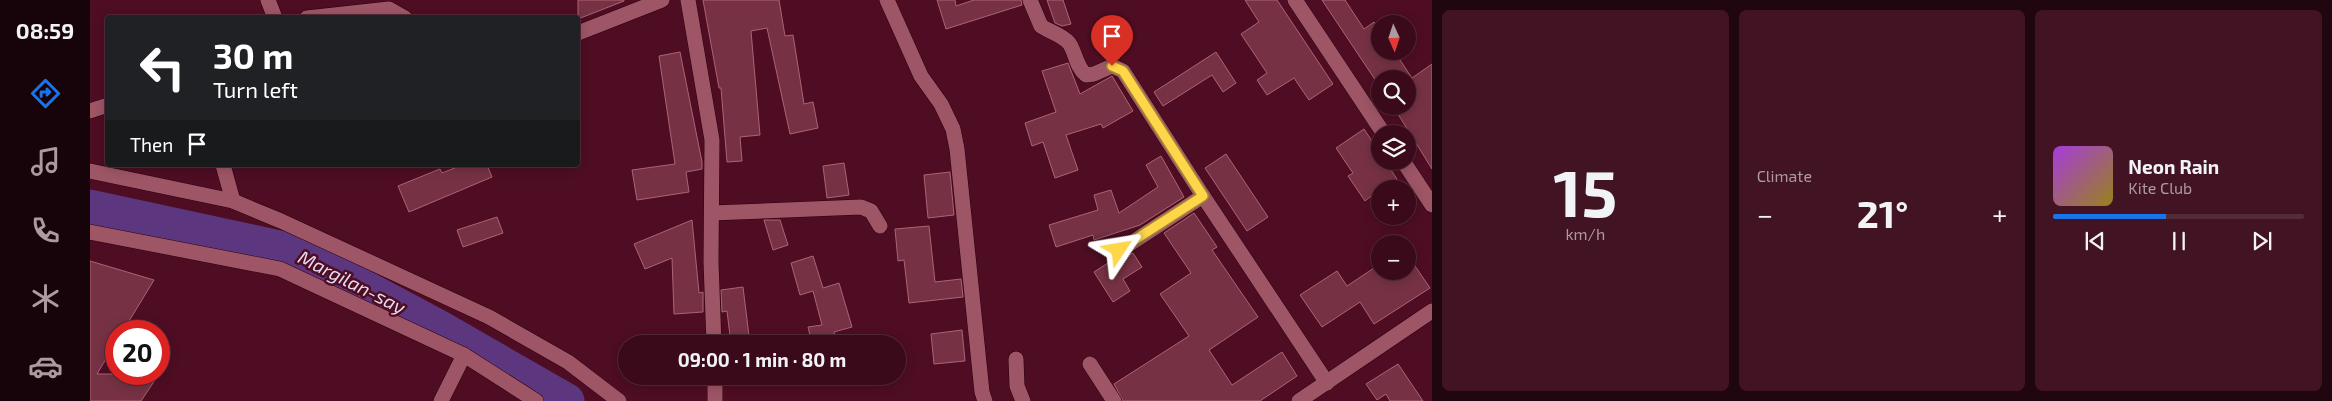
<!DOCTYPE html>
<meta charset="utf-8">
<style>
body{margin:0;font-family:"Exo 2",sans-serif;background:#411323;color:#f1f3f6;height:100vh;display:flex;flex-direction:column;font-size:19px;white-space:nowrap}
*{box-sizing:border-box;margin:0}
p{font-size:16px;color:#ab9aa2}
.icon{flex:none;width:28px;height:28px;fill:none;stroke:currentColor;stroke-width:2;stroke-linecap:round;stroke-linejoin:round}
.map{position:relative;flex:1;overflow:hidden}
.panel{display:flex;flex-direction:column;gap:10px;padding:10px;background:#20060e;width:900px}
.panel>*{flex:none}
.top-card{position:absolute;left:15px;top:15px;width:475px;height:152px;border-radius:5px;box-shadow:0 2px 12px #0003,0 0 0 1px #542b39;background:#202124;color:#fff;overflow:hidden}
.needle{width:32px;rotate:177deg}
.controls{position:absolute;left:1281px;top:15px;display:grid;gap:10px}
.controls a{display:grid;place-items:center;width:45px;height:45px;border-radius:50%;background:#3a0a1a;box-shadow:0 2px 12px #0003,0 0 0 1px #542b39;font-size:25px}
.speed{position:absolute;left:15px;top:320px;display:flex;gap:10px;font-size:25px;font-weight:700;text-align:center}
.speed>*{display:grid;place-content:center;width:65px;height:65px;border-radius:50%;background:#3a0a1a;box-shadow:0 2px 12px #0003,0 0 0 1px #542b39;line-height:1}
.speed .limit{border:8px solid #d22;background:#fff;color:#111}
.pin{position:absolute;display:grid;place-items:center;width:42px;height:42px;color:#fff;margin:-51px -21px;border-radius:50% 50% 50% 0;rotate:-45deg;box-shadow:0 0 5px #0007}
.pin .icon{rotate:45deg}
.me{position:absolute;width:55px;margin:-28px;rotate:57deg;stroke-linejoin:round;filter:drop-shadow(0 0 4px #0008)}
.turn{display:flex;align-items:center;gap:18px;height:105px;padding:0 25px;font-size:22px}
.turn .icon{width:65px;height:65px;stroke-width:2.5}
.turn b{display:block;font-size:35px;line-height:42px}
.then{display:flex;align-items:center;height:48px;padding:0 25px;background:#0003;gap:10px;font-size:19px}
.big{font-size:38px;font-weight:700;line-height:1.1}
.panel .tile{flex:1;display:flex;flex-direction:column;justify-content:center;gap:8px;min-width:0;padding:0 18px;border-radius:8px;background:#411323}
.panel .dial{align-items:center;gap:0}
.dial b{font-size:65px;line-height:1}
.song{display:flex;align-items:center;gap:15px}
.cover{width:60px;height:60px;border-radius:8px;background:linear-gradient(135deg,hsl(280 70% 55%),hsl(50 70% 35%))}
.played{height:5px;border-radius:2px;background:linear-gradient(90deg,#1a73e8 45%,#542b39 45%)}
.keys{display:flex;justify-content:space-around;direction:ltr}
.heat{display:flex;justify-content:space-between;align-items:center;font-size:28px;direction:ltr}
.panel .tiles{flex:1;display:grid;gap:10px;grid-template-columns:repeat(3,1fr)}
.trip{position:absolute;left:528px;top:335px;width:288px;height:50px;border-radius:25px;background:#3a0a1a;box-shadow:0 2px 12px #0003,0 0 0 1px #542b39;font-weight:700;line-height:50px;text-align:center}
main{display:flex;flex:1;min-height:0}
.dock{display:flex;flex-direction:column;width:90px;justify-content:space-around;align-items:center;background:#17040a;color:#ab9aa2}
.dock .icon{width:35px;height:35px}
.dock .selected{color:#1a73e8}
.dock b{font-size:22px;color:#f1f3f6}
.map>svg:first-child{display:block}
.lines{fill:none;stroke-linecap:round;stroke-linejoin:round}
.river{stroke:#5c377f;stroke-width:35}
.building{fill:#763244;stroke:#ad6374}
.minor-casing{stroke:#2c000e;stroke-width:16}
.minor{stroke:#9e5667;stroke-width:15}
.route-casing{stroke:#a68a30;stroke-width:12}
.route{stroke:#ffd54a;stroke-width:9}
.labels{text-anchor:middle;stroke-width:5;stroke-linejoin:round;paint-order:stroke}
.water-label{font-size:19px;font-style:italic;fill:#e5dcf1;stroke:#4e0d23}
</style>
<main>
<nav class="dock">
<b>08:59</b>
<svg class="icon selected" aria-label="directions" viewBox="0 0 24 24"><path d="M12 3l9 9-9 9-9-9zM9 14v-3h6M13 9l2 2-2 2"/></svg>
<svg class="icon" aria-label="music" viewBox="0 0 24 24"><path d="M9 18V5l10-2v13"/><circle cx="6" cy="18" r="3"/><circle cx="16" cy="16" r="3"/></svg>
<svg class="icon" aria-label="phone" viewBox="0 0 24 24"><path d="M5 4h4l2 5-3 2q2 4 5 5l2-3 5 2v4C11 20 4 13 5 4z"/></svg>
<svg class="icon" aria-label="climate" viewBox="0 0 24 24"><path d="M12 3v18M4 7l16 10M4 17L20 7"/></svg>
<svg class="icon" aria-label="car" viewBox="0 0 24 24"><path d="M5 17H2v-5l4-1 3-4h7l3 4 3 1v5h-3M9 17h6M6 11h13"/><circle cx="7" cy="17" r="2"/><circle cx="17" cy="17" r="2"/></svg>
</nav>
<div class="map">
<svg width="1342" height="401" viewBox="0 0 1342 401">
<rect width="100%" height="100%" fill="#4e0d23"/>
<g class="lines">
<path class="river" d="M0,207L208,252L350,328L477,401"/>
</g>
<g class="building">
<path d="M488,0H534V1L488,19Z"/>
<path d="M613,0H689L695,36L703,35L714,104L723,102L728,128L700,134L677,28L661,31L670,135L650,137L652,161L637,162L631,88H629Z"/>
<path d="M847,0H865L866,6L884,0H931L932,5L856,29Z"/>
<path d="M957,0H973L981,24L972,26L965,23Z"/>
<path d="M1155,0H1187L1243,84L1219,100L1204,78L1177,95L1167,80L1177,73L1151,34L1169,22Z"/>
<path d="M1232,0H1255L1274,29L1284,22L1290,31V51H1304L1322,78L1342,64V169L1303,106H1318V79H1290V87Z"/>
<path d="M590,52L612,162V169L596,172L599,192L547,200L542,170L585,164L569,56Z"/>
<path d="M1126,52L1146,83L1133,92L1122,75L1073,106L1064,92Z"/>
<path d="M978,63L990,94L1022,76L1043,111L1013,128L1011,124L976,135L988,170L965,178L953,142L942,146L935,123L966,112L952,71Z"/>
<path d="M1274,129L1290,153V161H1295L1307,179L1290,189L1275,201L1258,176L1263,173L1246,148Z"/>
<path d="M1136,154L1178,217L1157,231L1115,168Z"/>
<path d="M1071,156L1094,197L1050,225L1004,240L1003,235L966,247L959,225L1008,210L1004,195L1021,190L1029,213L1068,187L1056,165Z"/>
<path d="M754,163L759,195L737,198L733,166Z"/>
<path d="M372,165H397L402,177L319,212L308,186L350,169L352,173Z"/>
<path d="M860,172L864,215L838,218L834,175Z"/>
<path d="M1104,213L1127,247L1122,250L1168,317L1119,350L1142,385L1192,352L1207,376L1170,401H1033L1024,384L1099,336L1070,294L1101,273L1074,233Z"/>
<path d="M407,217L413,233L373,247L367,230Z"/>
<path d="M602,220L609,293L613,292V312L584,314L582,258L555,269L544,244Z"/>
<path d="M674,220H690L698,245L683,250Z"/>
<path d="M839,226L845,282L871,279L873,297L819,303L814,260L808,261L805,229Z"/>
<path d="M1043,253L1052,267L1033,279L1040,291L1023,302L1004,272L1024,259L1030,260Z"/>
<path d="M723,256L733,288L749,283L762,327L744,332L747,344H722L718,327L732,325L723,291L710,295L701,263Z"/>
<path d="M0,261L64,280L33,331H26V342L7,374H69L51,401H0Z"/>
<path d="M1290,264V271H1295L1298,275H1310L1325,266L1340,288L1284,324L1270,302L1232,327L1210,295L1247,271L1257,286Z"/>
<path d="M653,287L660,344H641L637,311L632,312L631,290Z"/>
<path d="M872,330L875,361L844,364L841,334Z"/>
<path d="M1308,364L1333,401H1300L1296,394L1287,400L1276,384Z"/>
</g>
<g class="lines">
<g class="minor-casing">
<g id="minor">
<path d="M178,0L185,18"/>
<path d="M598,0L622,140L621,262L624,344"/>
<path d="M797,0L831,76L851,104L863,129L867,149L892,392L895,401"/>
<path d="M940,0L951,26C960,32 971,34 979,43C986,53 986,67 996,75L1004,74L1022,66L1033,71L1113,196L1237,383"/>
<path d="M1205,0L1294,134"/>
<path d="M217,18L299,9L315,18"/>
<path d="M488,33L572,0"/>
<path d="M0,111L18,105"/>
<path d="M1313,161L1342,205"/>
<path d="M133,165L143,201"/>
<path d="M0,171L143,201L191,221L399,317L478,362L529,401"/>
<path d="M622,213L771,207L781,211L790,226"/>
<path d="M0,232L190,269L374,355L446,401"/>
<path d="M1029,251L1113,196"/>
<path d="M926,359L927,386L933,401"/>
<path d="M1000,364L1024,401"/>
<path d="M625,376V401"/>
<path d="M351,401L374,355"/>
<path d="M1209,401L1342,311"/>
</g>
</g>
<use href="#minor" class="minor"/>
</g>
<g class="lines">
<g class="route-casing">
<path id="route" d="M1022,66L1033,71L1113,196L1029,250"/>
</g>
<use href="#route" class="route"/>
</g>
<g class="labels">
<g class="water-label">
<text transform="translate(262 282) rotate(27)" y="7">Margilan-say</text>
</g>
</g>
</svg>
<div class="controls">
<a><svg class="needle" viewBox="-14 -14 28 28"><path d="M0-13l5 13h-10z" fill="#e53935"/><path d="M0 13l5-13h-10z" fill="#ab9aa2"/></svg></a>
<a><svg class="icon" aria-label="search" viewBox="0 0 24 24"><circle cx="10" cy="10" r="6"/><path d="M15 15l6 6"/></svg></a>
<a><svg class="icon" aria-label="layers" viewBox="0 0 24 24"><path d="M12 4l9 5-9 5-9-5zM3 14l9 5 9-5"/></svg></a>
<a>+</a>
<a>−</a>
</div>
<div class="speed"><div class="limit">20</div></div>
<div class="pin" style="left:1022px;top:66px;background:#d93025"><svg class="icon" aria-label="arrive" viewBox="0 0 24 24"><path d="M6 21V4h12l-3 4 3 4H6"/></svg></div>
<svg class="me" style="left:1029px;top:250px" viewBox="-20 -20 40 40"><path d="M0-17L14 15 0 8-14 15z" fill="#ffd54a" stroke="#fff" stroke-width="4"/></svg>
<div class="trip">09:00 · 1 min · 80 m</div>
<div class="top-card">
<div class="turn"><svg class="icon" aria-label="left" viewBox="0 0 24 24"><path d="M17 20v-9H6M10 6l-5 5 5 5"/></svg><div><b>30 m</b>Turn left</div></div>
<div class="then">Then<svg class="icon" aria-label="arrive" viewBox="0 0 24 24"><path d="M6 21V4h12l-3 4 3 4H6"/></svg></div>
</div>
</div>
<section class="panel">
<div class="tiles">
<div class="tile dial"><b>15</b><p>km/h</p></div>
<div class="tile"><p>Climate</p>
<div class="heat"><a>−</a><b class="big">21°</b><a>+</a></div>
</div>
<div class="tile">
<div class="song"><i class="cover"></i><div><b>Neon Rain</b><p>Kite Club</p></div></div>
<div class="played"></div>
<div class="keys"><svg class="icon" aria-label="previous" viewBox="0 0 24 24"><path d="M18 5L8 12l10 7zM5 5v14"/></svg><svg class="icon" aria-label="pause" viewBox="0 0 24 24"><path d="M8 5v14M16 5v14"/></svg><svg class="icon" aria-label="next" viewBox="0 0 24 24"><path d="M6 5l10 7-10 7zM19 5v14"/></svg></div>
</div>
</div>
</section>
</main>
